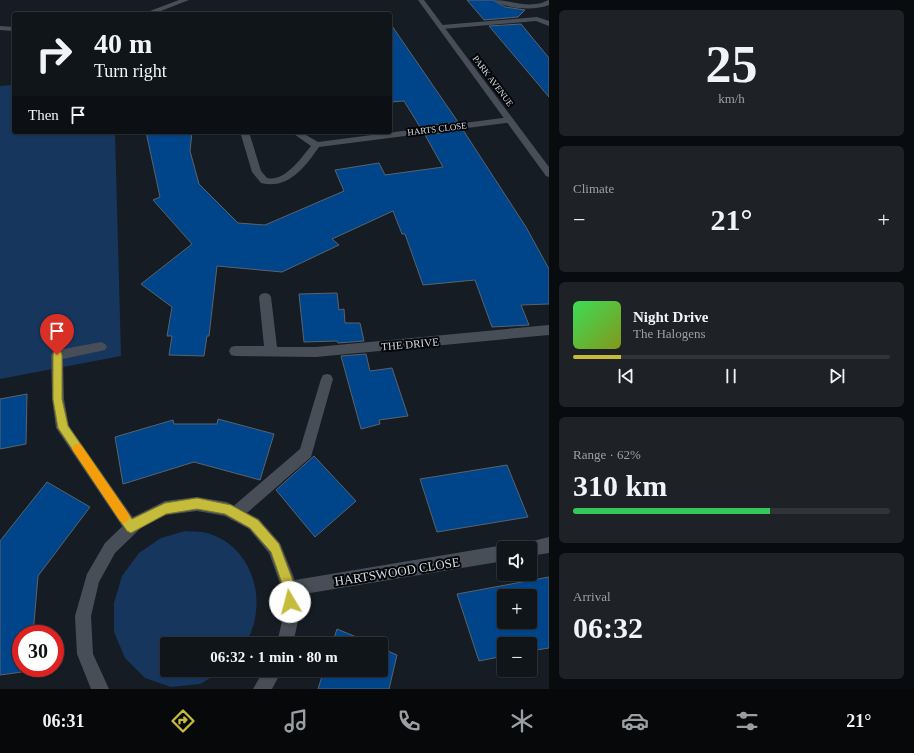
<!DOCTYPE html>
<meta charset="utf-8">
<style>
body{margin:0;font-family:"Times New Roman",serif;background:#1e2227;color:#f1f3f6;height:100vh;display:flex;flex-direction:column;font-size:15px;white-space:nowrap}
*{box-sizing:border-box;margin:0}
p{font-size:13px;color:#9c9fa2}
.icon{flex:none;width:22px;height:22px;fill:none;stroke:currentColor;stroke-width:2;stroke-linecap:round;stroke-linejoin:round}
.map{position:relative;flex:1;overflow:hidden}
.panel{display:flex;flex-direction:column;gap:10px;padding:10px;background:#090c0e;width:365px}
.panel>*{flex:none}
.banner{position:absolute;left:12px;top:12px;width:380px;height:122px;border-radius:4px;box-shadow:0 1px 3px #0004,0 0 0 1px #303439;background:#10151a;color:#f1f3f6;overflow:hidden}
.tools{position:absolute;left:497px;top:541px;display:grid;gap:8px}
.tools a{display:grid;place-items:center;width:40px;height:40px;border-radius:4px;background:#10151a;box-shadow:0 1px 3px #0004,0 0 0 1px #303439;font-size:20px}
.speed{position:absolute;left:12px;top:625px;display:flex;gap:8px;font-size:20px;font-weight:700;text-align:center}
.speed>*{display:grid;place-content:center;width:52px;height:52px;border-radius:50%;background:#10151a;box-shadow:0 1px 3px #0004,0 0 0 1px #303439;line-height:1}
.speed .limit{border:6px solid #d22;background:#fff;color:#111}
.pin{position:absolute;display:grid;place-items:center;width:34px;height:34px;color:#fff;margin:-41px -17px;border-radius:50% 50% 50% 0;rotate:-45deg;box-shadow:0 0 4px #0007}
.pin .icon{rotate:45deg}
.me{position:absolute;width:44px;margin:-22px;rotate:352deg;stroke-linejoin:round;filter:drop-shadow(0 0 3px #0008)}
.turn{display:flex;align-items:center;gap:14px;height:84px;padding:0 16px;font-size:18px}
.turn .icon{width:52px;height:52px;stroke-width:2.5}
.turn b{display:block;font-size:28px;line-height:34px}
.then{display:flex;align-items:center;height:38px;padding:0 16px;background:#0003;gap:8px;font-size:15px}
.big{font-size:30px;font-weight:700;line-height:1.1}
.panel .card{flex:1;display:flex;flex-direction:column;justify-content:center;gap:6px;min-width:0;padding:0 14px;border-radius:6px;background:#1e2227}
.panel .dial{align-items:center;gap:0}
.dial b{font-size:52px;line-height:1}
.song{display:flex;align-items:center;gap:12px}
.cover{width:48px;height:48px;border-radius:6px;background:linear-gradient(135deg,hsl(130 70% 55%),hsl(70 70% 35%))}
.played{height:4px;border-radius:2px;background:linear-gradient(90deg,#c6bc3c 15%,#303439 15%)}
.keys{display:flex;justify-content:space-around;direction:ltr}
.heat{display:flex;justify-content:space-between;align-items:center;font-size:22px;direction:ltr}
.charge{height:6px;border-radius:3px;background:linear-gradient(90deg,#34c759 62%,#303439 0)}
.trip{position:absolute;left:160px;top:637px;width:228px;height:40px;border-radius:4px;background:#10151a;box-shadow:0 1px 3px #0004,0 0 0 1px #303439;font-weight:700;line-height:40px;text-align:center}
.tab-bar{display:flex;height:64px;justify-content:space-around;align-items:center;background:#06080a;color:#9c9fa2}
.tab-bar .icon{width:28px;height:28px}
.tab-bar .current{color:#c6bc3c}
.tab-bar b{font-size:18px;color:#f1f3f6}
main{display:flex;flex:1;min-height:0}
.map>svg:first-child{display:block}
.green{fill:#16365e}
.building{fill:#004589;stroke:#5a626c;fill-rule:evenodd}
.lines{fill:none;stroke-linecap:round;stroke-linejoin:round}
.lane{fill:#474e57;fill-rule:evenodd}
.street{fill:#474e57;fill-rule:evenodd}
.secondary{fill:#474e57;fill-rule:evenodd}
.route{fill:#c6bc3c;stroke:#817a27}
.slow{fill:#f59e0b}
.labels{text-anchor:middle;stroke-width:4;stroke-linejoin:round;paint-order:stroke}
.far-street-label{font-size:9px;fill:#d6dbe0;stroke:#040609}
.street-label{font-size:11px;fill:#d6dbe0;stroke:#040609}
.near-street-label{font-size:13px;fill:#d6dbe0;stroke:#040609}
</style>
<main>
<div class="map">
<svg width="549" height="689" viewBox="0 0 549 689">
<rect width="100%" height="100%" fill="#151c23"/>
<g class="green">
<path d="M14,85V132H115L121,356L0,379V86Z"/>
<path d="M185,531C193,532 203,531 210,534C245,545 262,584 255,618C254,627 249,636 246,644H167V670H224L200,684L171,687L145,678L125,658L114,632V603L122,576L139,553L161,538Z"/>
</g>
<g class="building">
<path d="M467,0H493L505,7L525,10L518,17L484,20Z"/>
<path d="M390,23L458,122L420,127L404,101L390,102Z"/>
<path d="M521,24L549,58V97L489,26Z"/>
<path d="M463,130L526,227L549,269V304L521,305L529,325L492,327L475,280L423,285L405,234H402L393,211L332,239L339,245L282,272L217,266L209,336H207L204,356L169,355L172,336H167L172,307L141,284L192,244L153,200L160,197L146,132H192L190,151L199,184L238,223L265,225L344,191L335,170L379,163L385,175L443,167L425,135Z"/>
<path d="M337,293L339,310L344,309L345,323H360L364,341L338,343L337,341L304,342L299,294Z"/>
<path d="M366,354L370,371L392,368L408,416L379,420L380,424L361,429L341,356Z"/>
<path d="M27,394L26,444L0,449V399Z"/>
<path d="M218,419L274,434L260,480L194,462L123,484L115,437L173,420L174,424H217Z"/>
<path d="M314,456L356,501L315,537L276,490Z"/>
<path d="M507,465L528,517L437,532L420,479Z"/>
<path d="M47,482L90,507L38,576L33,634H21V668H29V671L0,675V541Z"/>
<path d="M549,577V648L530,651V644H504V656L479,661L457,594ZM504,596H530V622H504Z"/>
<path d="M337,629L366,641L372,644H332Z"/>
<path d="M381,648L397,655L389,689H318L324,670H381Z"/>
</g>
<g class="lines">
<g class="lane">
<path d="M494,0C508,0 522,6 536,4C541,4 545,1 549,0V5C535,11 505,9 494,0Z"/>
<path d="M537,17L549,21V26L536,21L442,29L438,27L442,25Z"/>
<path d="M265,293L269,294L271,297L277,347H316L549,325V335L316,357L235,356L231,355L229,351L231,347L235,346H264L259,297L261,294Z"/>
<path d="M101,342L105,344L107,347L105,350L63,359L64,399L69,426L136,522L138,527L136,532L131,534L126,532L56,428L52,399L51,355L53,351Z"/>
<path d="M327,374L331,375L333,379L311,457L240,519L235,521L230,519L228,514L230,509L300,449L321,379L323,375Z"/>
</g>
<g class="street">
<path d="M179,0H189L153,14H142Z"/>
<path d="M0,26L14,27V31L0,30Z"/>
<path d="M510,117L514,120L513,122L319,147C305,167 288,190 261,183L252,172L241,135V132H249L261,171L267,178C285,182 301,158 311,146L291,132H301L318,142Z"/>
<path d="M197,497L227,502L259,519L280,543L295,580L504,545L509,548H504V561L298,595L299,616L293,644H277L283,616L282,589L269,553L249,529L225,516L197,511L166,515L141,528L115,553L99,582L91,616L93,654L109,689H91L77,654L75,616L87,574L105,543L131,518L165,501Z"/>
<path d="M549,537V553L530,556V548H522L525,543Z"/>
<path d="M264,670H282L272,689H253Z"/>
</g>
<path class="secondary" d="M418,0H424L549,167V177L546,176Z"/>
</g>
<path class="route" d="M57,351L61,352L62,355V399L68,426L132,519L165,503L197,498L231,505L258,520L279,544L296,589V602L295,606L290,608L286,606L284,589L271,552L250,528L225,514L197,509L166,514L131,533L127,531L58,428L53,399V355L54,352Z"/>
<path class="slow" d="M77,444L81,445L128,513L130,517L128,521L124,523L120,521L72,449L74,445Z"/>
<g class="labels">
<g class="far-street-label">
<text transform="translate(493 81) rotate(53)" y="3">PARK AVENUE</text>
<text transform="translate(437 129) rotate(-7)" y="3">HARTS CLOSE</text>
</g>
<g class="street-label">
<text transform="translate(410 344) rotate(-5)" y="4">THE DRIVE</text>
</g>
<g class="near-street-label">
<text transform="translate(397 571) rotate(-9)" y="5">HARTSWOOD CLOSE</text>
</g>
</g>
</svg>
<div class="tools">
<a><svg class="icon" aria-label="sound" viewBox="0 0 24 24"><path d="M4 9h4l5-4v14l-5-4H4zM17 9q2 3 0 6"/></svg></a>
<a>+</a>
<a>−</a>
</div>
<div class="speed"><div class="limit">30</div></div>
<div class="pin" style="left:57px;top:355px;background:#d93025"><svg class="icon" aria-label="arrive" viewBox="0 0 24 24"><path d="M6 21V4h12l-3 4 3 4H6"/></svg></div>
<svg class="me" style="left:290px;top:602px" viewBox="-20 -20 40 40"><circle r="19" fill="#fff"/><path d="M0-13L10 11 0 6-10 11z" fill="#c6bc3c"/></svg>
<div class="trip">06:32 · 1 min · 80 m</div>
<div class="banner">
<div class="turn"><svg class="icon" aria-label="right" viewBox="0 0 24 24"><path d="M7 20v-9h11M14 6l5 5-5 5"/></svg><div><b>40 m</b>Turn right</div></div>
<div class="then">Then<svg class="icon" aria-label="arrive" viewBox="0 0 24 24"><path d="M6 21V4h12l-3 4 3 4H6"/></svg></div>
</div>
</div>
<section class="panel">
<div class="card dial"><b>25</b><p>km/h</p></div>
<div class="card"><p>Climate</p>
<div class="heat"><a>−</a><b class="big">21°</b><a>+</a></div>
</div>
<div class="card">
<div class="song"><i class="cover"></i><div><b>Night Drive</b><p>The Halogens</p></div></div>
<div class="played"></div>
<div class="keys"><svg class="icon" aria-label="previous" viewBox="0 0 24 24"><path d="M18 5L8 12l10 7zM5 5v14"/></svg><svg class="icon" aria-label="pause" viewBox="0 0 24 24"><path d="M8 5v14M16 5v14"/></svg><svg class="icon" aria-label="next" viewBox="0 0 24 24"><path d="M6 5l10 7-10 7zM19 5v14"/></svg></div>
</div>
<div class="card"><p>Range · 62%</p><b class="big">310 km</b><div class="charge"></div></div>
<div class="card"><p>Arrival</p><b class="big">06:32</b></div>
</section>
</main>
<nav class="tab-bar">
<b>06:31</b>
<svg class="icon current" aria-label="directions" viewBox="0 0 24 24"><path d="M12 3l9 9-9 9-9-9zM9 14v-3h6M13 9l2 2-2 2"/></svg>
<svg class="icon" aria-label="music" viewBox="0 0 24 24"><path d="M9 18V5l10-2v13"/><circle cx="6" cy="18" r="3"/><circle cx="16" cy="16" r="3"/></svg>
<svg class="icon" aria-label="phone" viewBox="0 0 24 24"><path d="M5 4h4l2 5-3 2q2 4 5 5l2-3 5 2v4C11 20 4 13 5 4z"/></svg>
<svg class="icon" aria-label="climate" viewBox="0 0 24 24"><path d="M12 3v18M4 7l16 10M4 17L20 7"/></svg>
<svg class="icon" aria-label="car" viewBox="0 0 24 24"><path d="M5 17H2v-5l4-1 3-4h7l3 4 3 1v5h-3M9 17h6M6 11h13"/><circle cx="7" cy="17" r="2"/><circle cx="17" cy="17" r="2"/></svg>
<svg class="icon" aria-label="filters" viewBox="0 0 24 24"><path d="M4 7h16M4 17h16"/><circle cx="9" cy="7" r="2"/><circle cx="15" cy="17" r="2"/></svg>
<b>21°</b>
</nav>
